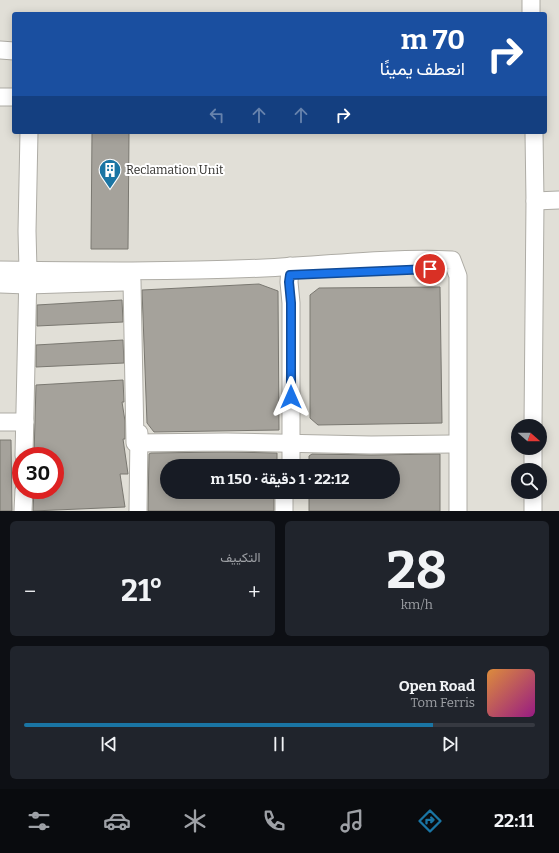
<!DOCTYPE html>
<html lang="ar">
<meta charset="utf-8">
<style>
body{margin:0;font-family:Bitter,Vazirmatn,serif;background:#20242c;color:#f1f3f6;direction:rtl;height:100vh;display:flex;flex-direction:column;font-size:15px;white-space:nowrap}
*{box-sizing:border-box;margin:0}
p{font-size:13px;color:#9ea1a6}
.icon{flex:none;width:22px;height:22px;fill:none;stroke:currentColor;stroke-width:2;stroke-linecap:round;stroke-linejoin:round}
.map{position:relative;height:511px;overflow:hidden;direction:ltr}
.panel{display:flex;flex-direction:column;gap:10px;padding:10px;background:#0d0f14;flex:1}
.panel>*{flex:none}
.guide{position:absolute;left:12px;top:12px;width:535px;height:122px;border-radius:4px;box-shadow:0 2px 10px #0003;direction:rtl;background:#1a4fa0;color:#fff;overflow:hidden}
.needle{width:26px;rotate:110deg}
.fabs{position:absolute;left:511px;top:419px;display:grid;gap:8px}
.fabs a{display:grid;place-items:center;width:36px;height:36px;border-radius:50%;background:#171b24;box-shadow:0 2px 10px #0003;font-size:20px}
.speed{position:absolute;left:12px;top:447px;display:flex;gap:8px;font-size:20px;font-weight:700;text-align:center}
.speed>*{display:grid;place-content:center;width:52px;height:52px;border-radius:50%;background:#171b24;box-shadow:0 2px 10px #0003;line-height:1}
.speed .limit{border:6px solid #d22;background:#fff;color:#111}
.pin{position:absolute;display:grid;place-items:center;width:34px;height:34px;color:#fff;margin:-17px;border:2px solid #fff;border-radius:50%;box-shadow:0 1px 4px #0007}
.me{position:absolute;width:44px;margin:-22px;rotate:0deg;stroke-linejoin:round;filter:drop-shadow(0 0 3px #0008)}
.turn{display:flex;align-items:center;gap:14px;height:84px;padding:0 16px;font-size:18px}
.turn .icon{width:52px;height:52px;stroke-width:2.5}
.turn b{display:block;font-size:28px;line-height:34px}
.lanes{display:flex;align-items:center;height:38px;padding:0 16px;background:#0003;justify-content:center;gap:20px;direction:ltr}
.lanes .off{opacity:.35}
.big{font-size:30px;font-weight:700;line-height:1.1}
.panel .widget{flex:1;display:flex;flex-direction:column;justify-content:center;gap:6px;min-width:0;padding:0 14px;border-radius:6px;background:#20242c}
.panel .dial{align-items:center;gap:0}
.dial b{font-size:52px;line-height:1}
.song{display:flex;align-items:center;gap:12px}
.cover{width:48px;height:48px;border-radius:6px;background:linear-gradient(135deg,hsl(30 70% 55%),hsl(310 70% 35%))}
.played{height:4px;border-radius:2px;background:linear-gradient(90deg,#1a75a4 80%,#363941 80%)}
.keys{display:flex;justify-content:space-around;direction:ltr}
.heat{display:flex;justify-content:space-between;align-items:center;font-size:22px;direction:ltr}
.panel .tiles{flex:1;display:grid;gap:10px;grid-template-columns:1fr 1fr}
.widget:last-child{grid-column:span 2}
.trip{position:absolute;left:160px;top:459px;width:240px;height:40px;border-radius:20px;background:#171b24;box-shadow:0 2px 10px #0003;font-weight:700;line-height:40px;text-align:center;direction:rtl}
.menu{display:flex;height:64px;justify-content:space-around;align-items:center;background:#090b0e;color:#9ea1a6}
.menu .icon{width:28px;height:28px}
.menu .current{color:#1a75a4}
.menu b{font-size:18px;color:#f1f3f6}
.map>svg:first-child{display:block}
.building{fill:#a5a29b;stroke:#7a7871}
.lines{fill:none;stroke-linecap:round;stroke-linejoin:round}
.minor-casing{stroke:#aeaca5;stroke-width:19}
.minor{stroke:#fff;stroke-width:17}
.route-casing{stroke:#114b97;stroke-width:10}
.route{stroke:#1a73e8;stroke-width:7}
.labels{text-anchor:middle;stroke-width:4;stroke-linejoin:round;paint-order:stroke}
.poi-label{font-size:12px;fill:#2d2c29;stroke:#fff;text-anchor:start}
</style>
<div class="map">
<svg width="559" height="511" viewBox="0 0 559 511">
<rect width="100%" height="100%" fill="#e1dfd7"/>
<g class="building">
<path d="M92,132H129L128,249H91Z"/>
<path d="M259,284L278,291L279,430L154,432L147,423L142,290Z"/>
<path d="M440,287L442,423L318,425L310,418V295L319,288Z"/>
<path d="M122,300L123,322L37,326V305Z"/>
<path d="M123,340L124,363L36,367V345Z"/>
<path d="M123,380L124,402H122L125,421V439H123L128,474H120L125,507L33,511L34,490H55V456H34L36,385Z"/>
<path d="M0,440H11L12,511H0Z"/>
<path d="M226,452L277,453V466H167V492H274V511H148L149,454L151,453Z"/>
<path d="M312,454L371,455L440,454V511H309V492H393V466H309V456Z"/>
</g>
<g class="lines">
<g class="minor-casing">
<g id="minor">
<path d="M531,0V14"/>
<path d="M0,50L14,51"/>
<path d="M0,97H14"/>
<path d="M535,201L559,200"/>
<path d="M290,266L289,282L291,303V466"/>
<path d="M0,270C88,271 176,272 264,268C326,265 389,257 452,260L458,276V511"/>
<path d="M132,281L135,443L226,442L371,445L452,444"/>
<path d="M0,284L27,285L124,282"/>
<path d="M0,422H25"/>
<path d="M533,426L535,201L534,132"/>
<path d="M24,456L28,270L27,231L29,132"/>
<path d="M533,470V448"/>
<path d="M23,511L24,490"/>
<path d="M138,511L139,433"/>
<path d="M284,511V492"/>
<path d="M533,511V492"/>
</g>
</g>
<use href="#minor" class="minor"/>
</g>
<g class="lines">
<g class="route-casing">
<path id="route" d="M291,397V303L289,282L290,275L430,269"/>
</g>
<use href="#route" class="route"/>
</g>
<defs>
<g id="building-pin" transform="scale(1.15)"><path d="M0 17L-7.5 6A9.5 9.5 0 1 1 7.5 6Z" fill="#1a75a4" stroke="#fff"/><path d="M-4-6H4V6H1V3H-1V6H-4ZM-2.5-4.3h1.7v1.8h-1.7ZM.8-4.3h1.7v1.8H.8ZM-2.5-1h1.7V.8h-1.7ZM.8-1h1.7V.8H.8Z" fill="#fff"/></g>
</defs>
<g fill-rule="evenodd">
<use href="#building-pin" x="110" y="170"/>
</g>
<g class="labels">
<g class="poi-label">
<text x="126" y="174">Reclamation Unit</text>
</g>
</g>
</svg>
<div class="fabs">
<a><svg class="needle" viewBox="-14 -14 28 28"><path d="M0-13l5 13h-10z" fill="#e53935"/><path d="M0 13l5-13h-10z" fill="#9ea1a6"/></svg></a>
<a><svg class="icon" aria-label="search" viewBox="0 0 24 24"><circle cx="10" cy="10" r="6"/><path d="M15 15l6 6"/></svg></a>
</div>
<div class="speed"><div class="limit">30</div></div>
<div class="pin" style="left:430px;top:269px;background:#d93025"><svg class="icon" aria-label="arrive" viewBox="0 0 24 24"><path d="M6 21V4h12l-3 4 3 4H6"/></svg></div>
<svg class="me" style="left:291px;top:397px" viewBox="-20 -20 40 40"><path d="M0-17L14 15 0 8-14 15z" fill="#1a73e8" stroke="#fff" stroke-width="4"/></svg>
<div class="trip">22:12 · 1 دقيقة · 150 m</div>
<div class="guide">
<div class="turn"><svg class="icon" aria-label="right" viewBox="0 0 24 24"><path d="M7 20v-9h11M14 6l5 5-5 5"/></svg><div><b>70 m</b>انعطف يمينًا</div></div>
<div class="lanes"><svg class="icon off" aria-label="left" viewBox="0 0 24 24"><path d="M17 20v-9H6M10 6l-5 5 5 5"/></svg><svg class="icon off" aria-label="ahead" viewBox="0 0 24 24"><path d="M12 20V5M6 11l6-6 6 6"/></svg><svg class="icon off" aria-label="ahead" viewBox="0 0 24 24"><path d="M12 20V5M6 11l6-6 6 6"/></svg><svg class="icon" aria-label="right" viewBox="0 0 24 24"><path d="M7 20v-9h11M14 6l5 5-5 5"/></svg></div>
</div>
</div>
<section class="panel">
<div class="tiles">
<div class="widget dial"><b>28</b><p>km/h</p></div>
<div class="widget"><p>التكييف</p>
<div class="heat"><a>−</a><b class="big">21°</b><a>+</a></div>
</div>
<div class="widget">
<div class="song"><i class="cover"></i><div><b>Open Road</b><p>Tom Ferris</p></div></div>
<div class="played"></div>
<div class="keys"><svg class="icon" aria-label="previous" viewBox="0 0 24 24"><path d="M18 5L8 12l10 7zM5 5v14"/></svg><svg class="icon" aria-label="pause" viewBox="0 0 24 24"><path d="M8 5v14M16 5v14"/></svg><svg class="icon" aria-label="next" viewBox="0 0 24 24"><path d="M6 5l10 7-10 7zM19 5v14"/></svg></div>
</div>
</div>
</section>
<nav class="menu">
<b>22:11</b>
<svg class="icon current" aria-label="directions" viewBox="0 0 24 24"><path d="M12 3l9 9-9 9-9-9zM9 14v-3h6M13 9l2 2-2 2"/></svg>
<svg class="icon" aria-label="music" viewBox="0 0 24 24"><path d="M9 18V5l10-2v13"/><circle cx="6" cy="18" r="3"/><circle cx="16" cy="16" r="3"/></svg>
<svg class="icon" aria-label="phone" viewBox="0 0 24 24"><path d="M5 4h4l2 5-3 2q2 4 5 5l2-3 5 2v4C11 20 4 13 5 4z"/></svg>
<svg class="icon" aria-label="climate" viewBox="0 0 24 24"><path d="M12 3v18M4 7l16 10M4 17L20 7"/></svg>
<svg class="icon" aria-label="car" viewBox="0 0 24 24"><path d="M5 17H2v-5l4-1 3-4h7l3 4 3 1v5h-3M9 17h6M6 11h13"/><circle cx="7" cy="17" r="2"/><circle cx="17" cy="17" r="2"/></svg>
<svg class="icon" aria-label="filters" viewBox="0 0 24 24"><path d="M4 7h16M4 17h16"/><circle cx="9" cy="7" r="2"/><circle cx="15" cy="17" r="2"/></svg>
</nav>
